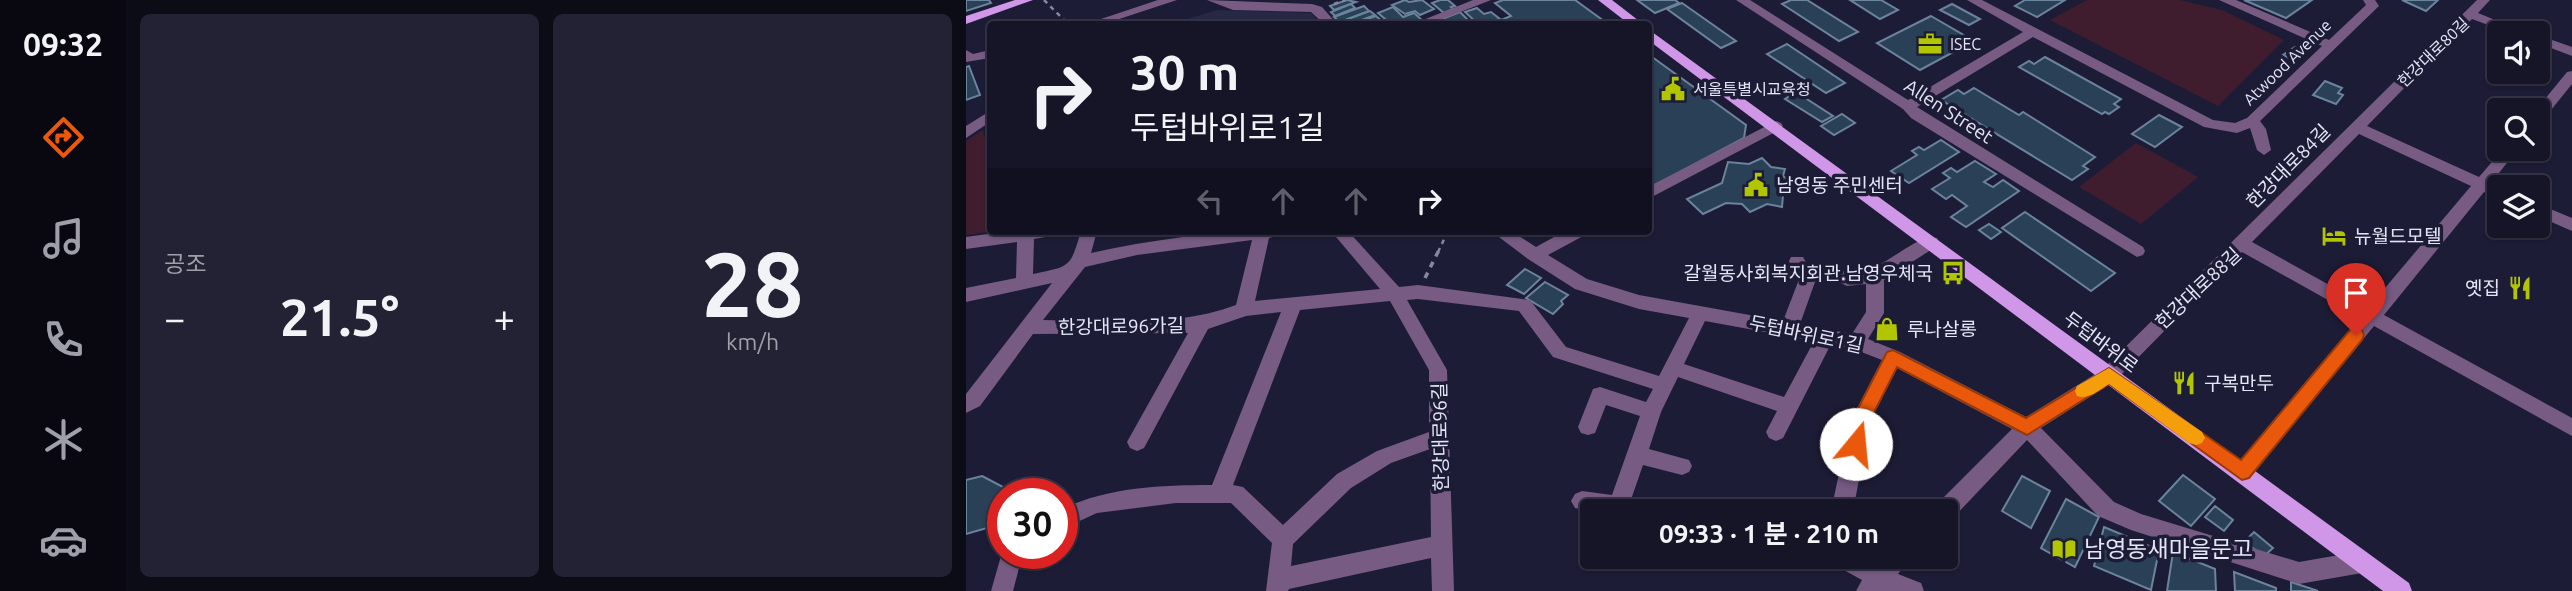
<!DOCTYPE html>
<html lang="ko">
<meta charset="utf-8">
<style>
body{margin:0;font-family:Ubuntu,"Noto Sans KR",sans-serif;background:#232234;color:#f1f3f6;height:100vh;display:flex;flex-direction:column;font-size:26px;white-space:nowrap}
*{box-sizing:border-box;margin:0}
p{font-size:23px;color:#9e9fa8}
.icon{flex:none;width:38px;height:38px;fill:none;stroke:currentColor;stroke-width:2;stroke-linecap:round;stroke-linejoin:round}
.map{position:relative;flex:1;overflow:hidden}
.panel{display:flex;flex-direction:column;gap:14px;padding:14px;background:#0c0c16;width:840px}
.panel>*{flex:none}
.guide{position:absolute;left:21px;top:21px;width:665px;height:214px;border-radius:7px;box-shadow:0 2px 5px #0004,0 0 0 2px #353445;background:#161528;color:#f1f3f6;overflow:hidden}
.fabs{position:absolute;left:1521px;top:21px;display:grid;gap:14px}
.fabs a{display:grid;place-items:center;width:63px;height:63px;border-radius:7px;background:#161528;box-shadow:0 2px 5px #0004,0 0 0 2px #353445;font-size:35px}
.speed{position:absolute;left:21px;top:478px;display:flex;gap:14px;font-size:35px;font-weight:700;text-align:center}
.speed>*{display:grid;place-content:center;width:91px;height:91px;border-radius:50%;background:#161528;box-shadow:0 2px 5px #0004,0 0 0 2px #353445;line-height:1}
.speed .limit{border:10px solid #d22;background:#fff;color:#111}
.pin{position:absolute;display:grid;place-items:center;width:60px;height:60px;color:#fff;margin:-72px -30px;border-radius:50% 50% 50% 0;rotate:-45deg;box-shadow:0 0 7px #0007}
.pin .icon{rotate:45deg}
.me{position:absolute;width:77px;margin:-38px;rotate:17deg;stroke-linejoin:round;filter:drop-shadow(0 0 5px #0008)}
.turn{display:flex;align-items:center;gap:24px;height:147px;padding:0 28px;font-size:32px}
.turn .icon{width:91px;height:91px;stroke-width:2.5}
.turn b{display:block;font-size:49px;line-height:60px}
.lanes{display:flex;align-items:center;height:66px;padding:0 28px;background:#0003;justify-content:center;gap:35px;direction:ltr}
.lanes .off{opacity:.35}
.big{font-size:52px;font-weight:700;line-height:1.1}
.panel .widget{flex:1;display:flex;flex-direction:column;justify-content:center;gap:10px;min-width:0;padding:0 24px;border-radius:10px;background:#232234}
.panel .dial{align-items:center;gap:0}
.dial b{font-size:91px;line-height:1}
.heat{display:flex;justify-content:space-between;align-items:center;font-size:38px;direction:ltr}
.panel .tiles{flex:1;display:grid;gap:14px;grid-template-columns:repeat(2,1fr)}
.trip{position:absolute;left:614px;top:499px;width:378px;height:70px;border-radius:7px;background:#161528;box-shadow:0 2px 5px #0004,0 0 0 2px #353445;font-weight:700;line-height:70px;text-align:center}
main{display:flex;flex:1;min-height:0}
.dock{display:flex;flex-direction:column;width:126px;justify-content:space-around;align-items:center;background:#090810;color:#9e9fa8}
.dock .icon{width:49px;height:49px}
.dock .on{color:#ea580c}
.dock b{font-size:32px;color:#f1f3f6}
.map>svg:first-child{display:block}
.built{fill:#272746}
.green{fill:#3f1d2f}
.building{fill:#2a4056;stroke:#6b839c;stroke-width:2}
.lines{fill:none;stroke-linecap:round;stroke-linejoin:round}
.path-far1{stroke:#87879d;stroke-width:2.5;stroke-dasharray:4.5 4.5;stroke-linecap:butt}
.path{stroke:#87879d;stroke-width:3.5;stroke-dasharray:6 6;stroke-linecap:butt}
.minor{fill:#775b83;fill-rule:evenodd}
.major{fill:#d096e8;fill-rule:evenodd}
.route{fill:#ea580c;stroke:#983908;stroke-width:2}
.slow{fill:#f59e0b}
.labels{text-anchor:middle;stroke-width:7;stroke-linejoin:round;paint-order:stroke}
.far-poi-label{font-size:16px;fill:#e4e5f7;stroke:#1d1c36;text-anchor:start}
.far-street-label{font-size:16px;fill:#e4e5f7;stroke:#1d1c36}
.street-label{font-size:19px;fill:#e4e5f7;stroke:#1d1c36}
.poi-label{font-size:19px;fill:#e4e5f7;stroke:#1d1c36;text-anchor:start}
.near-poi-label{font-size:23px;fill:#e4e5f7;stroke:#1d1c36;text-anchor:start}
</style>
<main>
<nav class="dock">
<b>09:32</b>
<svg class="icon on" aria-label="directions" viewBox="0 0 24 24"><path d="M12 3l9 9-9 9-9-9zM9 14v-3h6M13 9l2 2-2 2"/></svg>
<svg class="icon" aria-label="music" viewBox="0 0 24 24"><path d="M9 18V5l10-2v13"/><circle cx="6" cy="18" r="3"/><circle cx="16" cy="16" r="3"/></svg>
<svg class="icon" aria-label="phone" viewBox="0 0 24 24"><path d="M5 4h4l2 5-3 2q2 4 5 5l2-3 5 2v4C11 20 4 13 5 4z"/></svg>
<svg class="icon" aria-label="climate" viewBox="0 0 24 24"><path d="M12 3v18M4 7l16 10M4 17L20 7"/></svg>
<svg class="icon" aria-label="car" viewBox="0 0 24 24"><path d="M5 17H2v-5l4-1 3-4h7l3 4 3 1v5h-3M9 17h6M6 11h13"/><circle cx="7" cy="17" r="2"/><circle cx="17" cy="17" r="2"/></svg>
</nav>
<section class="panel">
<div class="tiles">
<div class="widget"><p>공조</p>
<div class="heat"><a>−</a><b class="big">21.5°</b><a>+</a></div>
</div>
<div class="widget dial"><b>28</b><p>km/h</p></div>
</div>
</section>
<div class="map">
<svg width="1606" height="591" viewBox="0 0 1606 591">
<rect width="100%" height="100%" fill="#1d1c36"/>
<path class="built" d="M251,10L345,13L355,24H205Z"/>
<g class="green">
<path d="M1121,0H1214L1256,10L1318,40L1252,106L1084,20Z"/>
<path d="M17,130L24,162V231H30L0,235V141Z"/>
<path d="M1170,143L1232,177L1175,224L1113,187Z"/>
</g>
<g class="building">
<path d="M0,0H23L25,3L0,11Z"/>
<path d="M381,0L390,2L368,10L364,6Z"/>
<path d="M439,0L443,2L456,0L468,9L454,15L449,11L439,14L426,5Z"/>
<path d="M474,0H482L489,6L485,7L487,9L478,13L466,3Z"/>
<path d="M537,0H609L642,24H525L545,16L529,3Z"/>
<path d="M671,0H709L713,3L689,13Z"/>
<path d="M825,0H841L892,32L873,41L816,4Z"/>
<path d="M884,0H915L932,10L914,19Z"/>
<path d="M1059,0H1099L1071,17L1049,6Z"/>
<path d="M1278,0H1346L1320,18Z"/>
<path d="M1436,0H1472L1460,11Z"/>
<path d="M716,3L770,41L755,48L701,9Z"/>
<path d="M385,4L389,8L369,16L365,12Z"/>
<path d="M986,4L1014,19L1003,25L974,10Z"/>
<path d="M398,6L403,11L374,22L368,17Z"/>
<path d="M427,7L437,17L448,13L457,21L448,24H425L412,13Z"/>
<path d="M511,8L518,14L525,12L534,19L512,24L499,12Z"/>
<path d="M404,11L409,15L385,24L374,22Z"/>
<path d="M494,12L504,22L502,24H475L471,21Z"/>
<path d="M410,16L417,22L387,24Z"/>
<path d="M965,16L1008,41L954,70L911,43Z"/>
<path d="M821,44L879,83L860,93L801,54Z"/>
<path d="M1329,47L1337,51L1325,59L1317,55Z"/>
<path d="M682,54L780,125L778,138L682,189Z"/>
<path d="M1079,57L1155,99L1148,104L1153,107L1143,114L1139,112L1136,114L1053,67L1063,61L1068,64Z"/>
<path d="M3,66L14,95L0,100V67Z"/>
<path d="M1359,81L1376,88L1372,93L1377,95L1370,104L1347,95Z"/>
<path d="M1008,88L1053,115L1057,112L1129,157L1117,166L1122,169L1106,180L975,100L992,90L998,94Z"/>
<path d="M830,92L867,116L856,122L819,99Z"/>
<path d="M876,114L889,123L868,135L855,126Z"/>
<path d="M1193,115L1216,127L1189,147L1166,134Z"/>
<path d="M975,140L993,152L943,183L925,171L951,155L946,151L953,147L958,150Z"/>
<path d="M796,158L805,167L819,169L817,176L831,187L817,195L816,207L801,204L784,212L776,204L760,203L737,214L721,199L756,183L762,162L783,164Z"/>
<path d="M1009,161L1030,174L1018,182L1027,187L1037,180L1053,191L1000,227L985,217L1001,206L986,195L980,199L966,189L984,178L977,173L985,168L991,172Z"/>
<path d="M1059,212L1149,273L1125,291L1036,228Z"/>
<path d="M1023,224L1035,232L1025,239L1013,230Z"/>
<path d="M559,269L575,278L558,294L541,285Z"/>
<path d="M579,282L602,295L595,301L597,304L587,314L560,298Z"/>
<path d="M1217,475L1249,499L1225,526L1193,501Z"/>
<path d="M16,476L41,489L37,494V502L28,526L0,534V480Z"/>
<path d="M1056,476L1084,491L1065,528L1036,511Z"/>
<path d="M1100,499L1133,517L1109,567L1075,548Z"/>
<path d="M1249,506L1267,520L1258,531L1239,517Z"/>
<path d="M1138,527L1193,550L1185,590L1128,566Z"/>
<path d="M1288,532L1307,548L1297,557L1279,541Z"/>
<path d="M1207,552L1249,569L1250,591H1201Z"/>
<path d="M1268,572L1310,588V591H1269Z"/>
<path d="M1325,582L1352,591H1325Z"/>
</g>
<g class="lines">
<g class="path-far1">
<path d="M78,0L102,24"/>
<path d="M368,4L379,0"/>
<path d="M472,252L482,231"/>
</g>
<path class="path" d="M459,278L473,250"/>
<g class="minor">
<path d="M192,0H211L138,24H120Z"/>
<path d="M241,0L346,4L356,7L371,24H358L345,12L267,10Z"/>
<path d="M507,0H525L464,24H447Z"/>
<path d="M770,0H784L942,100L1057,32L1001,0H1016L1247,120L1269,123L1281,118L1356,46L1253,0H1270L1363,40L1400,5L1397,0H1409L1413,6L1294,121L1300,129L1305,150L1298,155L1291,150L1284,128L1271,133L1238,127L1067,37L951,107L1177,247L1179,251L1177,255L1171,257L945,118L937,109Z"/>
<path d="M1511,0H1524L1512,13L1561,33H1544L1506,19L1401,126L1513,177L1537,149H1552L1525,183L1534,187L1533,198L1518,192L1418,315L1606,418V436L1408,326L1283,478L1276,481L1269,478L1266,472L1269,466L1394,318L1276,252L1150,380L1075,428L1148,502L1175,514L1333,562L1396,551L1404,555L1407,562L1404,569L1396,573L1333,584L1165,530L1132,516L1061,440L987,518L980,520V511H968L971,504L1046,429L931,368L904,422L887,511H865L884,422L916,360L885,348L865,344L817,438L810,441L803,438L800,432L811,411L712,377L695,412L683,449L723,460L726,466L723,472L716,475L677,465L661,511L626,512L609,508L605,501L609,494L616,491L646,495L674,416L640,405L629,433L622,435L615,433L612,427L627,389L634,387L680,402L687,389L587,357L553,311L452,299L441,300L481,370L488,591H466L465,558L323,589L322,591H300L306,543L265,503H210L131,513L96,529V509C143,487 195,485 246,485L315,312L280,316L242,329L178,448L171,451L164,448L161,442L222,333L67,334L14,406L0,413V394L86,283L0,302V288L50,278L51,242L0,249V237L44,231H93L91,235L68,239L67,274C105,266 104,268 115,231H131L125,253C189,239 253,231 318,231L316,235L303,238L289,301L414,289L365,231H382L433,287L452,285L564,300L600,347L693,376L723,318L673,309L609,289L562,259L525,231H545L570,247L599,231H621L619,235L582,255L621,279L673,295L817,321L832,282L823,261L825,257H837L844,270L861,263C869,265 878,273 886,273C915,274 950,232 971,238L973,242L971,246L918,280V313L902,339L934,352L1060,417L1136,370ZM1393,134L1505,186L1403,307L1286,242ZM286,240L270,305C208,328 142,321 77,320L119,267L171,255ZM860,276L881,286L900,284V312L886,334L834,324L849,282ZM424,301L463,370V432L411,451L371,474L317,525L277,487L267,485L334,310ZM739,321L848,341L818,397L718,364ZM464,449L465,537L325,566L327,544L385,488L425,463Z"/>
<path d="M1572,35L1606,47V56L1572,43Z"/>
<path d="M0,50L7,54L24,50V58L0,62Z"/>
<path d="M1606,71V84L1577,120L1572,121L1570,110L1601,72Z"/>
<path d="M24,111V122L0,138V126Z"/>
<path d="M810,121L815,123L817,126L815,129L682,199V187Z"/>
<path d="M1572,204L1606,218V231L1572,216Z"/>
<path d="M37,549V553H57L47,591H25Z"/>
<path d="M862,556H895L911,565L919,556H945L932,574L955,583L958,591H890L896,580L865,563Z"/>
</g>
<g class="major">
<path d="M49,0H67L0,24V16Z"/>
<path d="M632,0H646L677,24H663Z"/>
<path d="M682,29L1443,583L1446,591H1417L682,40Z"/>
</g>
</g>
<path class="route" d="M1390,328L1396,330L1398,335L1396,340L1283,478L1276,480L1143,384L1061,435L931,367L903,422L896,450L890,452L883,450L880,444L885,422L921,352L927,350L1060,418L1143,368L1275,460L1384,330Z"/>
<path class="slow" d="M1143,368L1236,432L1239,438L1236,443L1230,445L1223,443L1143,384C1133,390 1123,400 1111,396L1109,391L1111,386Z"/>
<defs>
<g id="office-bare" transform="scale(1.89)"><path d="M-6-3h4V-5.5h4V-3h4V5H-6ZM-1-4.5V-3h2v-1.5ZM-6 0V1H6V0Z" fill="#b1c500" stroke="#1d1c36" stroke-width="2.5" paint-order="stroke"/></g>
<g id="civic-bare" transform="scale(1.89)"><path d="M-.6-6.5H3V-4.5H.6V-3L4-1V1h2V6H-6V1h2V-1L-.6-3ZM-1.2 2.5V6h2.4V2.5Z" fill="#b1c500" stroke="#1d1c36" stroke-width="2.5" paint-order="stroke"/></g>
<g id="hotel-bare" transform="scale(1.89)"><path d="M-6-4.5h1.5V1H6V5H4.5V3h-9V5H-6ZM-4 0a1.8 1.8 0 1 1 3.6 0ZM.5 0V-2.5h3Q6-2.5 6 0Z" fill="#b1c500" stroke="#1d1c36" stroke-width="2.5" paint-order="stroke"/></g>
<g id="bus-bare" transform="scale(1.89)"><path d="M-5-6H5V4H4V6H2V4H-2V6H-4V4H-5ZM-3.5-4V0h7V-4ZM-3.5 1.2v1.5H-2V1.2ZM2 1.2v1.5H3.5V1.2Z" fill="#b1c500" stroke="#1d1c36" stroke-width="2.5" paint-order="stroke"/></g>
<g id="restaurant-bare" transform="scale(1.89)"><path d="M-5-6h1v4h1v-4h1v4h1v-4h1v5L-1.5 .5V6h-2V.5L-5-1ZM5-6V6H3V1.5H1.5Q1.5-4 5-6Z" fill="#b1c500" stroke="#1d1c36" stroke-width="2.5" paint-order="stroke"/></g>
<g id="shop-bare" transform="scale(1.89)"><path d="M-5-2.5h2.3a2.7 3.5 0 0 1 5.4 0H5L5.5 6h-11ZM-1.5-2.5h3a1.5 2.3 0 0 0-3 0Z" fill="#b1c500" stroke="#1d1c36" stroke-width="2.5" paint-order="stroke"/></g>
<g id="library-bare" transform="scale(1.89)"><path d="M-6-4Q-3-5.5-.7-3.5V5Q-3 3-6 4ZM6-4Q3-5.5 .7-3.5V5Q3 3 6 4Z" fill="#b1c500" stroke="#1d1c36" stroke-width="2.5" paint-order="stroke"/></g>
</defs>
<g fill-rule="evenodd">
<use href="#office-bare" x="964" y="44"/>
<use href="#civic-bare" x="707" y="89"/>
<use href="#civic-bare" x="790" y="185"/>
<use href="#hotel-bare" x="1368" y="236"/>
<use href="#bus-bare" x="987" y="273"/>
<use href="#restaurant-bare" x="1554" y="288"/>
<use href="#shop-bare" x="921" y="329"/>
<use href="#restaurant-bare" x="1218" y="383"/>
<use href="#library-bare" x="1098" y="549"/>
</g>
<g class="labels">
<g class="far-poi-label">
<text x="984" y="50">ISEC</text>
<text x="727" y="95">서울특별시교육청</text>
</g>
<g class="far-street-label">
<text transform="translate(1467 52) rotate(-44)" y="6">한강대로80길</text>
<text transform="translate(1321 62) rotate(-44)" y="6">Atwood Avenue</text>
</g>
<g class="street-label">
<text transform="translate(983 111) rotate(33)" y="7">Allen Street</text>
<text transform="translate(1322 166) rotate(-45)" y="7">한강대로84길</text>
<text transform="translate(1232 288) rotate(-43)" y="7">한강대로88길</text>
<text transform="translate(155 326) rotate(-1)" y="7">한강대로96가길</text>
<text transform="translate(840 334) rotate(12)" y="7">두텁바위로1길</text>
<text transform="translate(1135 342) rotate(37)" y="7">두텁바위로</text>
<text transform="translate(474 437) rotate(-91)" y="7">한강대로96길</text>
</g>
<g class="poi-label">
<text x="810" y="192">남영동 주민센터</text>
<text x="1388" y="243">뉴월드모텔</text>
<text x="967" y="280" text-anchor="end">갈월동사회복지회관.남영우체국</text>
<text x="1534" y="295" text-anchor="end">옛집</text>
<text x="941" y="336">루나살롱</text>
<text x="1238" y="390">구복만두</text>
</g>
<g class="near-poi-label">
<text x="1118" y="557">남영동새마을문고</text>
</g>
</g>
</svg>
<div class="fabs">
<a><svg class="icon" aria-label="sound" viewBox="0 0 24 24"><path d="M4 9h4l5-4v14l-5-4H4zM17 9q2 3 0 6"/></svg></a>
<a><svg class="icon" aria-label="search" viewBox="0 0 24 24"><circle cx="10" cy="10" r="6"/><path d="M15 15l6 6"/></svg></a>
<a><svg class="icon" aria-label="layers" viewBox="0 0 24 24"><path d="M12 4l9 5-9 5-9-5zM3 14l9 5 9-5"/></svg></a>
</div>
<div class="speed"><div class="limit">30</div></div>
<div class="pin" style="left:1390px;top:335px;background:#d93025"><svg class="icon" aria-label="arrive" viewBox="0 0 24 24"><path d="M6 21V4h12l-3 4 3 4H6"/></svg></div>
<svg class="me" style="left:890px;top:444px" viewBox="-20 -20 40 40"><circle r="19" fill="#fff"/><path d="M0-13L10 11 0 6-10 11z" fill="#ea580c"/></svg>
<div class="trip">09:33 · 1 분 · 210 m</div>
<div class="guide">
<div class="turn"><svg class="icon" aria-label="right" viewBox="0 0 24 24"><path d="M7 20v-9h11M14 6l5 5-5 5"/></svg><div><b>30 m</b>두텁바위로1길</div></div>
<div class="lanes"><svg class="icon off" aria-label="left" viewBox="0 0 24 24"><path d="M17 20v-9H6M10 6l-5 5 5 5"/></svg><svg class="icon off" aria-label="ahead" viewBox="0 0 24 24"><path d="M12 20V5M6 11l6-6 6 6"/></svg><svg class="icon off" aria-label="ahead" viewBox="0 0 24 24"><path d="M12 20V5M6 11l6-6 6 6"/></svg><svg class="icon" aria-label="right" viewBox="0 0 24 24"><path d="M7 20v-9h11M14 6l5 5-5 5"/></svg></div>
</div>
</div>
</main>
